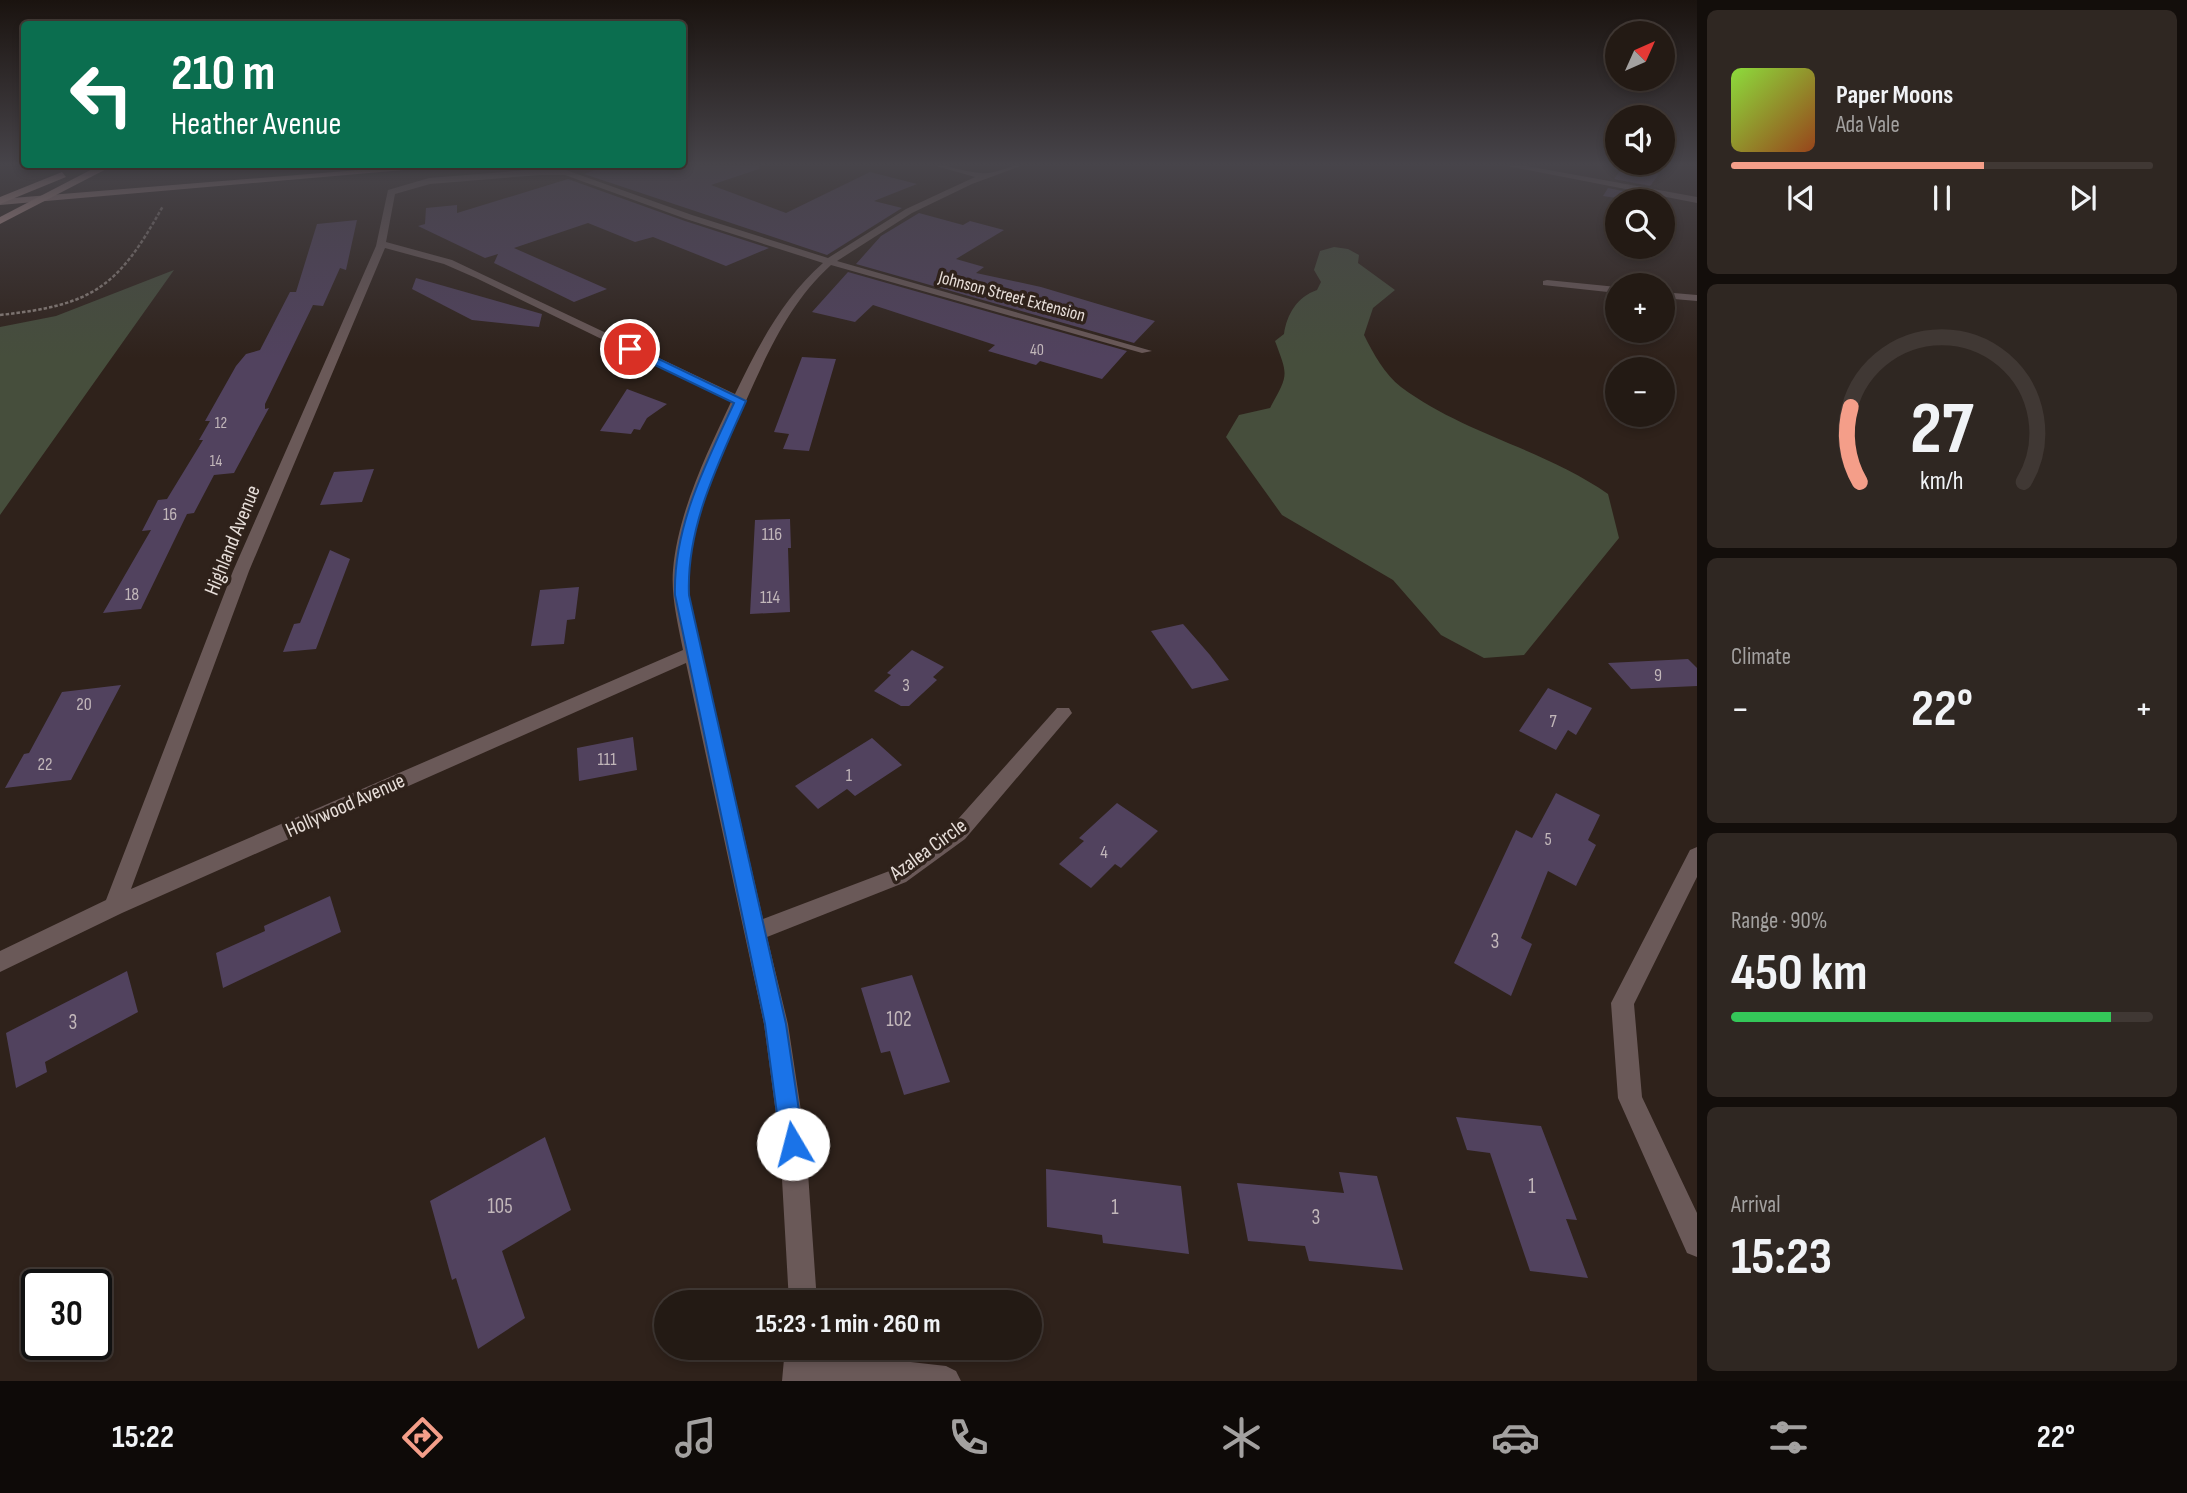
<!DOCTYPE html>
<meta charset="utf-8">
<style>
body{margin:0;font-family:"Sofia Sans Condensed",sans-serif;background:#2f2722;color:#f1f3f6;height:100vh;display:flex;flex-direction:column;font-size:26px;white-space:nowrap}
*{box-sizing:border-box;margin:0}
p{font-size:23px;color:#a3a1a0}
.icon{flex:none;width:38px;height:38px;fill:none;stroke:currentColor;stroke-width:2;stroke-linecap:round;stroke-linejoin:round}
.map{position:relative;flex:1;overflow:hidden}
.details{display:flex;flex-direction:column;gap:10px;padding:10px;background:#130e0b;width:490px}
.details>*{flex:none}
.top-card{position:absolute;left:21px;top:21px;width:665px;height:147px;border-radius:7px;box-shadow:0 4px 10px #0003,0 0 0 2px #403834;background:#0b6e4f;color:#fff;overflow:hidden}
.needle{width:46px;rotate:45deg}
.controls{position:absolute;left:1605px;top:21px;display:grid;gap:14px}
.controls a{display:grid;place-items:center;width:70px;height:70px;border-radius:50%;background:#231a14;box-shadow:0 4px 10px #0003,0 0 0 2px #403834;font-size:35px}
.speed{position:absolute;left:21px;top:1269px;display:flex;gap:14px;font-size:35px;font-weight:700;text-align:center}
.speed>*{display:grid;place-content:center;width:91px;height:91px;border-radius:50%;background:#231a14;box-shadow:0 4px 10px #0003,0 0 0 2px #403834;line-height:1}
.speed .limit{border:4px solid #111;border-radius:10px;background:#fff;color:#111}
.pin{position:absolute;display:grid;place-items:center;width:60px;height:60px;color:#fff;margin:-30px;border:4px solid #fff;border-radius:50%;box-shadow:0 2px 7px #0007}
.me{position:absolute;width:77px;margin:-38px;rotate:352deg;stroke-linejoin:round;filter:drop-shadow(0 0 5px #0008)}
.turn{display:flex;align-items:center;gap:24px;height:147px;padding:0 35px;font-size:32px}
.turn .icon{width:91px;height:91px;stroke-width:2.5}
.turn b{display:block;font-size:49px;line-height:60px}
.big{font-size:52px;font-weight:700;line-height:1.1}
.details .card{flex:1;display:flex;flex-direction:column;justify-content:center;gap:10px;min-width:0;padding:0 24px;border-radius:10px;background:#2f2722}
.details .dial{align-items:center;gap:0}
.dial svg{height:182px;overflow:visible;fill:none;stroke:#403834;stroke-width:7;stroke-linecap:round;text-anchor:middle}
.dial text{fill:#f1f3f6;stroke:none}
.song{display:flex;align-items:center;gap:21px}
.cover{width:84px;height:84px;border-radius:10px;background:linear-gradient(135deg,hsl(90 70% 55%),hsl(20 70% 35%))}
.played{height:7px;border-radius:4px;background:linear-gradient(90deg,#f49e89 60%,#403834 60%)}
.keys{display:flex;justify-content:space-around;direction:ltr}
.heat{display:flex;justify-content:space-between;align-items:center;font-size:38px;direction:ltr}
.charge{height:10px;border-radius:5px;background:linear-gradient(90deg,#34c759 90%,#403834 0)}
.trip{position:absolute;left:654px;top:1290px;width:388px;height:70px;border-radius:35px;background:#231a14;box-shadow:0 4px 10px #0003,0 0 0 2px #403834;font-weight:700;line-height:70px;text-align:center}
.tab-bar{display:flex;height:112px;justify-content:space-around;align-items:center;background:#0e0a08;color:#a3a1a0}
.tab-bar .icon{width:49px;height:49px}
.tab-bar .active{color:#f49e89}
.tab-bar b{font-size:32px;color:#f1f3f6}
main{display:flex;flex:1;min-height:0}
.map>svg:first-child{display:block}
.green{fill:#464e3c}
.building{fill:#51425e}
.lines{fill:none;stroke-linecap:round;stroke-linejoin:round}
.path{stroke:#8b807a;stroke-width:2.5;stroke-dasharray:3.5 2;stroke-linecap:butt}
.minor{fill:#6a5958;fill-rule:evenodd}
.major{fill:#af8d8a;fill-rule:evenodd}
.highway{fill:#caa19d;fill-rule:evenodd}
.route{fill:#1a73e8;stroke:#114b97;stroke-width:2}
.labels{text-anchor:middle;stroke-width:7;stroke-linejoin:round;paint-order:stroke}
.far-number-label{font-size:16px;fill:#c2b7ba}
.far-street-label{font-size:18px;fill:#e7ded9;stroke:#2f221b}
.number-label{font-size:18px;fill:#c2b7ba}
.street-label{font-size:21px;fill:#e7ded9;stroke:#2f221b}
.near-number-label{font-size:21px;fill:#c2b7ba}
</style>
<main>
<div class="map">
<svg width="1697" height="1381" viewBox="0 0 1697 1381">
<rect width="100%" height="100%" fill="#2f221b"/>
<g class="green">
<path d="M1334,247L1348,249L1359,255L1358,263L1395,290L1373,308L1364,335C1373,353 1385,375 1401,387C1464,434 1544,449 1608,494L1619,538L1524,655L1484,658L1441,635L1393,580L1282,515L1226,437L1239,415L1270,408C1289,374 1288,376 1275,341L1284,334C1287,314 1297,297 1317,290L1321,282L1314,270L1320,251Z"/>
<path d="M174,270L0,515V327L56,316Z"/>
</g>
<g class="building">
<path d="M612,164H759V169L711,185L786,213L870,172L917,184L874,201L902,208L827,255L584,174Z"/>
<path d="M1623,167L1659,174L1650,186L1614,179Z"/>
<path d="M568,179L685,221L769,248L726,266L653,237L635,242L588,223L514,248L607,289L574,302L494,263L498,254L485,258L418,226L425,224L426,208L457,205V213Z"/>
<path d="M1608,188L1642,195L1637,201L1603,196Z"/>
<path d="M919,213L963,225L970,221L1004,230L956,259L984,267L976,273L1041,287L1155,321L1134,343L856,264L881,236Z"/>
<path d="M357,220L346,270L340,268L323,306L313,305L265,404V409L269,408L234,473L214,475L194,513L187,514L141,609L103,613L151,530L142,531L158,500L167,499L203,440H199L210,421H205L236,366L246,354L260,350L290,292H296L317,224Z"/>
<path d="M848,272L1127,351L1102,379L1040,361L1036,365L988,351L995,345L873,305L855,322L812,312Z"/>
<path d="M416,278L542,314L539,327L472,320L412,289Z"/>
<path d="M802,357L836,359L809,451L783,449L789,434L774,432Z"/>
<path d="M627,389L667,404L647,418L640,430L634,429L631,434L600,431Z"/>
<path d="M374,469L362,502L320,505L334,472Z"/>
<path d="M790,519L791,548H788L790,612L750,614L755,520Z"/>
<path d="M330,550L350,559L316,649L283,652L294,624L300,623Z"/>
<path d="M579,587L575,619L567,620L564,644L531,646L540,590Z"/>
<path d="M1183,624L1210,655L1229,680L1192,689L1151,631Z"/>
<path d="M912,650L944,667L933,677L937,680L909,706H901L874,691L891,675L887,673Z"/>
<path d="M1688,659L1697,668V686L1631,689L1608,663Z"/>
<path d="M121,685L71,780L5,788L24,754L29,753L62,692Z"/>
<path d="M1548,688L1592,708L1576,735L1568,730L1556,750L1519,731Z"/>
<path d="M633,737L637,770L579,781L577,748Z"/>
<path d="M872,738L902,765L855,796L847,789L818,809L795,786Z"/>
<path d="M1556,793L1600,815L1588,840L1596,845L1576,886L1548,871L1521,938L1532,944L1511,996L1454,963L1516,830L1532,838Z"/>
<path d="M1117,803L1158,831L1121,868L1115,864L1091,888L1059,864L1084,841L1079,838Z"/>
<path d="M330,896L341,932L223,988L216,953L265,931L264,926Z"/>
<path d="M127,971L138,1012L45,1062L47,1072L16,1088L6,1033Z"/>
<path d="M912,975L950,1082L904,1095L890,1051L881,1053L861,988Z"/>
<path d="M1456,1117L1541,1126L1577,1220L1566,1219L1588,1278L1530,1271L1490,1153L1467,1150Z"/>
<path d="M545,1137L571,1210L502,1251L525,1318L478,1349L456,1278L452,1280L430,1201Z"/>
<path d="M1046,1169L1181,1186L1189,1254L1103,1243L1102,1235L1047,1227Z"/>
<path d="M1339,1172L1377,1176L1403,1270L1309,1261L1305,1246L1248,1241L1237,1183L1344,1193Z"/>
</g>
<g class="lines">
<path class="path" d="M0,315C94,305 118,287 163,206"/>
<g class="minor">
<path d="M929,164C947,164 963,172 981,173C995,175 1011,164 1026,164L972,184L912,213L837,261L1152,351L1142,353L831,265C789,303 767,354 745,403C717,463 682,532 690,600L763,919L892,870L951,827L1057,708H1069L1072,713L965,839L906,882L767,937L788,1024L806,1144L817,1302H789L780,1144L764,1024L686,663L122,913L0,972V951L106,900L233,571L376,246L388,190L429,178L540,169L566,170L692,215L828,258L906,209L975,177ZM540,175H565L686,219L823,263C783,298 758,346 735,394L452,260L386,242L395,194L430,184ZM385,248L444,264L476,278L731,402C707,453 678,512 673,570C671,597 678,624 683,650L131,889L249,571Z"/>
<path d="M1497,164H1516L1697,197V203Z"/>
<path d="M1547,280L1617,287V293L1543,285V281Z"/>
<path d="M1662,292L1697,295V301L1662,298Z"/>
<path d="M1697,847V877L1634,1004L1642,1097L1697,1213V1257L1687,1253L1618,1098L1611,1003L1690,850Z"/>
<path d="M785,1348H814V1351L946,1366L956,1371L961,1381H782Z"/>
</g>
<path class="major" d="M432,164H473L0,205V199Z"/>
<g class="highway">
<path d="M102,164H116L0,224V217Z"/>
<path d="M62,172L66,177L0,204V197Z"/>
</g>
</g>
<linearGradient id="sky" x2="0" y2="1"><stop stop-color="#1a130f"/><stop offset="0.46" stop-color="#47444a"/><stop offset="1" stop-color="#47444a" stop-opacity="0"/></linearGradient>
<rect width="1697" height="358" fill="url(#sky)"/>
<path class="route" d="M626,347H634L746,401C719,462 686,526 689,595L786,1024L804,1144L801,1152L793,1156L785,1152L781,1144L765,1024L675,595C673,527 706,463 734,403L626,351Z"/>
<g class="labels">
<g class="far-number-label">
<text x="1037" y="355">40</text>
<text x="221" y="428">12</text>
<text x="216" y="466">14</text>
</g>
<g class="far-street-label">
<text transform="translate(1012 296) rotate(15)" y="6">Johnson Street Extension</text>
</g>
<g class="number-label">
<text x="170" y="520">16</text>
<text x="772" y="540">116</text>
<text x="132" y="600">18</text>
<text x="770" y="603">114</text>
<text x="1658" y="681">9</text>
<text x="906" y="691">3</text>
<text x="84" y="710">20</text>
<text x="1553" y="727">7</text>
<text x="607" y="765">111</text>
<text x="45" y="770">22</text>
<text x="849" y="781">1</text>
<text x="1548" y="845">5</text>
<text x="1104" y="858">4</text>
</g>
<g class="street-label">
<text transform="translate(232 540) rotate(-68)" y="7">Highland Avenue</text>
<text transform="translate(345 805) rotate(-24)" y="7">Hollywood Avenue</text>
<text transform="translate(928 849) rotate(-36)" y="7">Azalea Circle</text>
</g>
<g class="near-number-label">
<text x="1495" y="948">3</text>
<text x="899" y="1026">102</text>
<text x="73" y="1029">3</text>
<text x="1532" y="1193">1</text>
<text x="500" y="1213">105</text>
<text x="1115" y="1214">1</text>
<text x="1316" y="1224">3</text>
</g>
</g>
</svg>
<div class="controls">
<a><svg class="needle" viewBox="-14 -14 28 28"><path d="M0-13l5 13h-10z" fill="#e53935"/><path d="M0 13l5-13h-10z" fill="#a3a1a0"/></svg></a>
<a><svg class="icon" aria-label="sound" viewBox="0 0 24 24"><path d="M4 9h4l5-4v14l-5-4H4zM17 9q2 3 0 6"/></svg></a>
<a><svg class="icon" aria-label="search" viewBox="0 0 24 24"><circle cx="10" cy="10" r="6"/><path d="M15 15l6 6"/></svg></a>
<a>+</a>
<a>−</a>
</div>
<div class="speed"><div class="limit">30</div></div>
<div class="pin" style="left:630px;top:349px;background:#d93025"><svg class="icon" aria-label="arrive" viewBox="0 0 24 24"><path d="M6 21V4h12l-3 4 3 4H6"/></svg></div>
<svg class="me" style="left:793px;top:1144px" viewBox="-20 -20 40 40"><circle r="19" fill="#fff"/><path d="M0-13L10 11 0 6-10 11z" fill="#1a73e8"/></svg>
<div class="trip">15:23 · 1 min · 260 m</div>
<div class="top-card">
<div class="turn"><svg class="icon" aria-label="left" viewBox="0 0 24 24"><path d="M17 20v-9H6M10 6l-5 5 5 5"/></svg><div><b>210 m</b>Heather Avenue</div></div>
</div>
</div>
<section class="details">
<div class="card">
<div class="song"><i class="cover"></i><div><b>Paper Moons</b><p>Ada Vale</p></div></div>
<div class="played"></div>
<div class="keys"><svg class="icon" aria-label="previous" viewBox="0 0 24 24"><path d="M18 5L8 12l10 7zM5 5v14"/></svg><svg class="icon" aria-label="pause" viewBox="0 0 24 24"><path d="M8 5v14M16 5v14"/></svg><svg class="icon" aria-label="next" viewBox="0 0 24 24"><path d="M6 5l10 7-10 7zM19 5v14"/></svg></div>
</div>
<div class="card dial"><svg viewBox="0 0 100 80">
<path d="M14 69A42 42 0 1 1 86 69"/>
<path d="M14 69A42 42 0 0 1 10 36" stroke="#f49e89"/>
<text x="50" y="56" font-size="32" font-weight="700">27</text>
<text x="50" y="72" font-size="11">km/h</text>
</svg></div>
<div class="card"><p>Climate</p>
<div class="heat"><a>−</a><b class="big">22°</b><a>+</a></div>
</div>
<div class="card"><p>Range · 90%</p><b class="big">450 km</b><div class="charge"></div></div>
<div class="card"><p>Arrival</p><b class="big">15:23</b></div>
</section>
</main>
<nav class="tab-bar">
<b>15:22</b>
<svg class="icon active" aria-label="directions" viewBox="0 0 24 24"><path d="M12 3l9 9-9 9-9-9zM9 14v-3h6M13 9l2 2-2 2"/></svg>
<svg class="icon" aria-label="music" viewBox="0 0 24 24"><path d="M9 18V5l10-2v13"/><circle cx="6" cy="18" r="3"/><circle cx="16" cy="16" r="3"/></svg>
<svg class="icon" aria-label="phone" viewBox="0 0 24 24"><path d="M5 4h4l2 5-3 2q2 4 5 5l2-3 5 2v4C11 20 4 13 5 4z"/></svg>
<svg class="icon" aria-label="climate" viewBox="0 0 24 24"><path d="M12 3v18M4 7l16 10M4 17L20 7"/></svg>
<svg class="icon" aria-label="car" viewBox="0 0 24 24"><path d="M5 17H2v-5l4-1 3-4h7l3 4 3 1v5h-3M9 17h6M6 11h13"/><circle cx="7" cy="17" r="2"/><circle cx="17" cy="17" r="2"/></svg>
<svg class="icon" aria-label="filters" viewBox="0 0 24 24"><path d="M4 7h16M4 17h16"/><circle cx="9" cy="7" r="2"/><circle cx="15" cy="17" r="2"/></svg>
<b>22°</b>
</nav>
